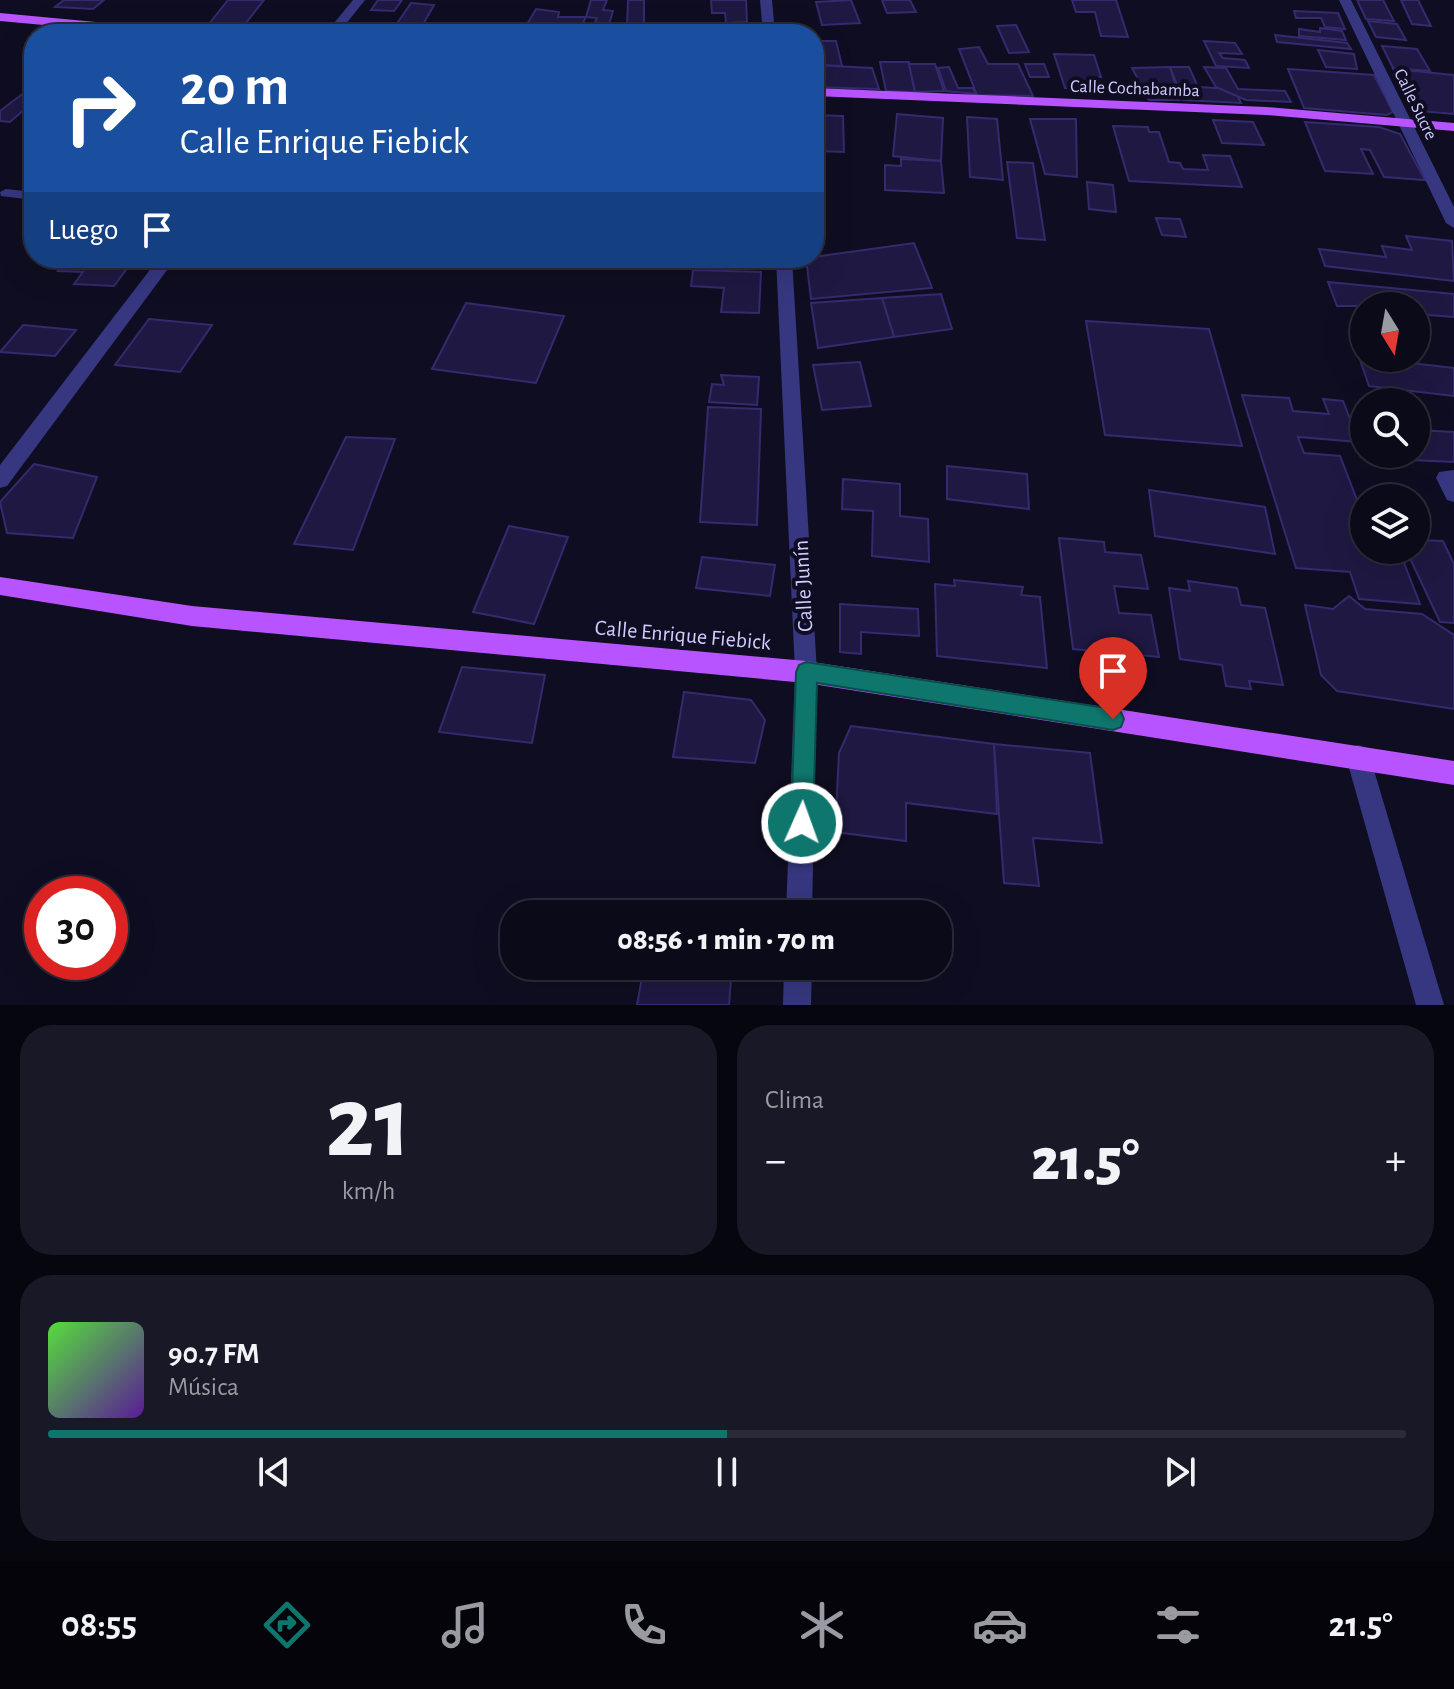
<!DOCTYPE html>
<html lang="es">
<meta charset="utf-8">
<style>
body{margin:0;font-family:"Alegreya Sans",sans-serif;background:#191826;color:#f1f3f6;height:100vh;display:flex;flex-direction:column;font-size:30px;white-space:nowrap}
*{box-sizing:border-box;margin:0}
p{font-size:26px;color:#9a9aa2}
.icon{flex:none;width:44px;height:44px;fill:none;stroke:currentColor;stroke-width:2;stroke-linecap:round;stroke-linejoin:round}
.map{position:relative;height:1005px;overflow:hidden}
.side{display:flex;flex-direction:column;gap:20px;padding:20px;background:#06060e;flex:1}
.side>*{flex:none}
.hud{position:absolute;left:24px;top:24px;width:800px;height:244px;border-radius:32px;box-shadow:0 8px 32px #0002,0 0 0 2px #2b2b38;background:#1a4fa0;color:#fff;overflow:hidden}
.needle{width:52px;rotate:169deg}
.tools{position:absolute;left:1350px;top:292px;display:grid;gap:16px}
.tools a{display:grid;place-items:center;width:80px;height:80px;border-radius:50%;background:#0b0a19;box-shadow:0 8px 32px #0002,0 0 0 2px #2b2b38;font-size:40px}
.speed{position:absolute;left:24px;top:876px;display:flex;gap:16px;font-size:40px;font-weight:700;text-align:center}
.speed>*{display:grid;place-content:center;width:104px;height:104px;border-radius:50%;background:#0b0a19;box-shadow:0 8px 32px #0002,0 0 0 2px #2b2b38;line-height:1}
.speed .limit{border:12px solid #d22;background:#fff;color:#111}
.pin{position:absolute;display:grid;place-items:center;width:68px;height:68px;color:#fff;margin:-82px -34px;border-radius:50% 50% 50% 0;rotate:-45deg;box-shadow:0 0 8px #0007}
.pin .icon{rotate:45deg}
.me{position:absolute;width:88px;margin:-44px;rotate:2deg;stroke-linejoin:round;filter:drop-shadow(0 0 6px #0008)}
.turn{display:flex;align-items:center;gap:28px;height:168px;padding:0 24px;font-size:36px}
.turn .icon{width:104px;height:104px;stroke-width:2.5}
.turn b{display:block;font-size:56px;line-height:68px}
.then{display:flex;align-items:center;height:76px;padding:0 24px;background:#0003;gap:16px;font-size:30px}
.big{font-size:60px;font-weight:800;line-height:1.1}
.side .tile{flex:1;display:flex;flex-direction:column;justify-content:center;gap:12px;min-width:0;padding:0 28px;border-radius:32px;background:#191826}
.side .dial{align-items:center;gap:0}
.dial b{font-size:104px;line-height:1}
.song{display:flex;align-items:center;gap:24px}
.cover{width:96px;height:96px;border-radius:12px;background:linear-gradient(135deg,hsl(110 70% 55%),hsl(270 70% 35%))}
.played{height:8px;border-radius:4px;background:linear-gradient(90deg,#0f766e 50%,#2b2b38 50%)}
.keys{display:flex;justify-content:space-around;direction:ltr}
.heat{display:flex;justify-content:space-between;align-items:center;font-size:44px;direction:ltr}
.side .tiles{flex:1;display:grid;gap:20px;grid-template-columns:1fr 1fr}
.tile:last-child{grid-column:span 2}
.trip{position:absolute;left:500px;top:900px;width:452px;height:80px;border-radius:32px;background:#0b0a19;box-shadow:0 8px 32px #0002,0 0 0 2px #2b2b38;font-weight:800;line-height:80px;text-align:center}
.dock{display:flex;height:128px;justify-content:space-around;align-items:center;background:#04040a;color:#9a9aa2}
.dock .icon{width:56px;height:56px}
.dock .active{color:#0f766e}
.dock b{font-size:36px;color:#f1f3f6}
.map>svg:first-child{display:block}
.building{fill:#1f1842;stroke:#352a6e;stroke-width:2}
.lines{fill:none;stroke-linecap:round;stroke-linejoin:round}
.service{fill:#373781;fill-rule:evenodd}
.minor{fill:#373781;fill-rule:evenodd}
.primary{fill:#b854ff;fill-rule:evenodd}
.route{fill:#0f766e;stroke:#0a4d48;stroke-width:2}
.labels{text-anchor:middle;stroke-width:8;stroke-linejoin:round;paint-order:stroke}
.far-street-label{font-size:18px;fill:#d0cdff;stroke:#0f0d21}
.street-label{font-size:22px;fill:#d0cdff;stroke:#0f0d21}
</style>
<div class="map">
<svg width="1454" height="1005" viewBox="0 0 1454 1005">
<rect width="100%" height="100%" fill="#0f0d21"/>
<g class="building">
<path d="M64,0H104L93,9L55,7Z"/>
<path d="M228,0H264L245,24H209Z"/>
<path d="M378,0H402L394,11L371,10Z"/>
<path d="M591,0H607L603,10L613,11L606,34H589L597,18L586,17Z"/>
<path d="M628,0H644V27L627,26Z"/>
<path d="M711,0H746L747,22L726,23L725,13H712Z"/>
<path d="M851,0L860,23L822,25L816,2Z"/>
<path d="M882,0H910L916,12L887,13Z"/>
<path d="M1072,0H1116L1128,37L1101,36L1095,12H1076Z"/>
<path d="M1357,0H1383L1394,21L1366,19Z"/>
<path d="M1401,0H1418L1431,26L1412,24Z"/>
<path d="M411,3L434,5L421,28L396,25Z"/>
<path d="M536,9L559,12L558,17H586L577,34H550L553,29L526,26Z"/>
<path d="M1294,11L1338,13L1345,29L1325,27L1321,18H1296Z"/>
<path d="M1368,21L1397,24L1406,40L1376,37Z"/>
<path d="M355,25L420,31L417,34H348Z"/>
<path d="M1016,25L1029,52L1009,53L997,26Z"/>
<path d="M1320,28L1342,31L1346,40L1299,36V29L1320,32Z"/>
<path d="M1275,35L1347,43L1351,49L1277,42Z"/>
<path d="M814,41H836L842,66L819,65Z"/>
<path d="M1204,41L1235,43L1242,54L1219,53L1223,58L1245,60L1249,68L1216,66Z"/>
<path d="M1382,46L1417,49L1430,71L1393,68Z"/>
<path d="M979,47L988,64H1018L1033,96L977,95L959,49Z"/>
<path d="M1318,50L1354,54L1357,69L1326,67Z"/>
<path d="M1054,54L1094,55L1101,77H1095L1098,82H1089L1091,89L1065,88Z"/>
<path d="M880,62H909L915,92L886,91Z"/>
<path d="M909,64H935L944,91L915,92Z"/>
<path d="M1025,64H1044L1049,77H1030Z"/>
<path d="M814,65L872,68L879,89L814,87Z"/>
<path d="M949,67L958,88H973L976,94L946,91L938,68Z"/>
<path d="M1170,67L1180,100H1149L1132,68Z"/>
<path d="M1170,67H1189L1198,87L1234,89L1241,103L1183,100Z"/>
<path d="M1204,67L1226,68L1238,89L1285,91L1291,102L1246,100L1216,87Z"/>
<path d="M1288,69L1374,75L1393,112L1387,115L1304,108Z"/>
<path d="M1393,69L1454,75V114L1421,111L1412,105Z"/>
<path d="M25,92H34V101L10,122L0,121V111Z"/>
<path d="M897,114L943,118L941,161L893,156Z"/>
<path d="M814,115L843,116L844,152L818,151Z"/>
<path d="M967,117L997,119L1003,180L970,177Z"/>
<path d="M1030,119H1076L1077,177L1045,174Z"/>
<path d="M1213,120L1253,122L1264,145L1222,143Z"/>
<path d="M1305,122L1379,127L1400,134L1425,180L1384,177L1370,150L1361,149L1373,174L1325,171Z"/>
<path d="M1113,126L1148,127L1149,132H1159L1169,162L1180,163L1183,169L1208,170L1203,155L1230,156L1242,187L1129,181Z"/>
<path d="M901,159L941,161L944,193L885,190V165L901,166Z"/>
<path d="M1007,162L1033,163L1045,240L1017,238Z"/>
<path d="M1087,182L1113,185L1116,212L1089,209Z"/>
<path d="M1156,218L1180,219L1186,237L1162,235Z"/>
<path d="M1406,236L1452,241L1454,281L1325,266L1319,249L1386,257L1382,246L1412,250Z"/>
<path d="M914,243L932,288L811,299L806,258Z"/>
<path d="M68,258H80L131,263L114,286L74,284L83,272L58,271Z"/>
<path d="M288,258H318L314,265L286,261Z"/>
<path d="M732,258H753L754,266L733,267Z"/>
<path d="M693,270L761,272L759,313L721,312L724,288L691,286Z"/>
<path d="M1328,282L1454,294V317L1416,314V306H1337Z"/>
<path d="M941,294L952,329L894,337L882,298Z"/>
<path d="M882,298L894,337L818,348L811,303Z"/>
<path d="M466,303L564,316L536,383L432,369Z"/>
<path d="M149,319L212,325L180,372L115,365Z"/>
<path d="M1086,321L1209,329L1242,446L1105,435Z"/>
<path d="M23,325L76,330L55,356L0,352Z"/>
<path d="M1359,357L1454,368V396L1369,386Z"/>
<path d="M860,362L871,406L822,410L813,365Z"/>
<path d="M721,375L759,377L757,405L709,402L712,384L724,385Z"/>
<path d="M1242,395L1289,398L1293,411L1329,414L1323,399L1343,401L1359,442L1298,437L1304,453L1340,456L1364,518V550H1399L1420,604L1359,599L1350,572L1296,568Z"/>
<path d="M708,407L761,409L757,525L700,522Z"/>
<path d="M1416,430L1454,432V462L1410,460L1407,454H1416Z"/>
<path d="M346,437L395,439L353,550L294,544Z"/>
<path d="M34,464L97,477L73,538L7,533L0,502Z"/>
<path d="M947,466L1027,474L1029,509L947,499Z"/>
<path d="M843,479L900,484V516L928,519L929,562L872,556L873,511L842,509Z"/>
<path d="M1149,490L1265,507L1275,554L1155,536Z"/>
<path d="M509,526L568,537L534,624L473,612Z"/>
<path d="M1059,538L1104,542L1105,552L1141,555L1148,589L1114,586L1119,613L1151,615L1159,657L1073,649Z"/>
<path d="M1416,540L1443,541L1454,564V623L1440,622L1406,550H1416Z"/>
<path d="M702,557L775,565L770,596L696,588Z"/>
<path d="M954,580L1023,587L1021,595L1040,597L1047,668L937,656L935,584L955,586Z"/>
<path d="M1188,581L1237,588L1241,605L1265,608L1283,685L1249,681L1251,689L1226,686L1222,665L1180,659L1169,588L1190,591Z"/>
<path d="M1349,596L1365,609L1422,614L1454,635V709L1337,691L1321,675L1305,605L1333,609Z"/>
<path d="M840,604L918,609L919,636L861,632V654L840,652Z"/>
<path d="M462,667L545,675L532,743L439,732Z"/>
<path d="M684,692L751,700L765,720L755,763L673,757Z"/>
<path d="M851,726L994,744L997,814L906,803V841L835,832L839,753Z"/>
<path d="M994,744L1090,753L1102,843L1033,838L1039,886L1004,883Z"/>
<path d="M644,966H732L729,1005H637Z"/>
</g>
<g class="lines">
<path class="service" d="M6,189L34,192V200L1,196L0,192Z"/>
<g class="minor">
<path d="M353,0H365L338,34H325Z"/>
<path d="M760,0H772L775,34H763Z"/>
<path d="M1339,0H1351L1454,207V228L1446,223Z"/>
<path d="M159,258H176L7,486L0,488V465Z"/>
<path d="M776,258H792L817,672L812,914H786L795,672Z"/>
<path d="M1454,470V502L1447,500L1436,478L1439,472Z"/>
<path d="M1358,745L1367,748L1370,757L1444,1005H1416L1346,757L1349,748Z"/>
<path d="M784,966H812L811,1005H783Z"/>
</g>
<g class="primary">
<path d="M0,13L181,30L187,34H142L0,21Z"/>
<path d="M814,88L1266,107L1454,123V131L1266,115L814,96Z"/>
<path d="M0,577L192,606L806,661L1454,761V785L806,683L192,626L0,595Z"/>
</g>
</g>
<path class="route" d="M806,662L1113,709L1121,712L1124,719L1121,727L1113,730L817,683L813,823L810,831L802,835L794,831L791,823L796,672L799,665Z"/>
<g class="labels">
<g class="far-street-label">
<text transform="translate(1135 88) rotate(2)" y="6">Calle Cochabamba</text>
<text transform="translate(1416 104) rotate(64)" y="6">Calle Sucre</text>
</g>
<g class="street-label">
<text transform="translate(802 586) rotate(-93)" y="8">Calle Junín</text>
<text transform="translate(683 634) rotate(5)" y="8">Calle Enrique Fiebick</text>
</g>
</g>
</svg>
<div class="tools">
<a><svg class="needle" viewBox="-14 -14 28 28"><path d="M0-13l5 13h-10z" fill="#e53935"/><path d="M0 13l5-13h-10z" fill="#9a9aa2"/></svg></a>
<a><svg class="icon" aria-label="search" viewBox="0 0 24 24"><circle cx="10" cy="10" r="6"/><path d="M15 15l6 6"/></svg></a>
<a><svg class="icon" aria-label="layers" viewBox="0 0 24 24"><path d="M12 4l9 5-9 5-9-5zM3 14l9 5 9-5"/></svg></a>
</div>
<div class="speed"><div class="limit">30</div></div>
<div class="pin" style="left:1113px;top:719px;background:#d93025"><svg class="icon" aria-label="arrive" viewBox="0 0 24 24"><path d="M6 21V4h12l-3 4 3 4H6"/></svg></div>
<svg class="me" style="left:802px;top:823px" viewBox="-20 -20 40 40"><circle r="17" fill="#0f766e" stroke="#fff" stroke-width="3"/><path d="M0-11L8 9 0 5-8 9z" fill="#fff"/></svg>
<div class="trip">08:56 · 1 min · 70 m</div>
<div class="hud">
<div class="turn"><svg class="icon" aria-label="right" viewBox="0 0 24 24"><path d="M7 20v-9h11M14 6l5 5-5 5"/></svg><div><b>20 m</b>Calle Enrique Fiebick</div></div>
<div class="then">Luego<svg class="icon" aria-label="arrive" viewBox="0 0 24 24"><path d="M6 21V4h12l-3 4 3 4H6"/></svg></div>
</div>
</div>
<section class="side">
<div class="tiles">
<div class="tile dial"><b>21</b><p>km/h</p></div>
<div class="tile"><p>Clima</p>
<div class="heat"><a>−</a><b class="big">21.5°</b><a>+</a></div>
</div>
<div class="tile">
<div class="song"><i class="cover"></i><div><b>90.7 FM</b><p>Música</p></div></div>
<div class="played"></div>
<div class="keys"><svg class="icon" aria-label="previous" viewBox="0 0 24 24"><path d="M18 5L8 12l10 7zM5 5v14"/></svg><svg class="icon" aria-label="pause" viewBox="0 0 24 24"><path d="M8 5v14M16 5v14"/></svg><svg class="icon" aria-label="next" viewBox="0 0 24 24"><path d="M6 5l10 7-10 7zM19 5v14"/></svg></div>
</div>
</div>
</section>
<nav class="dock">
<b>08:55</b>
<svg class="icon active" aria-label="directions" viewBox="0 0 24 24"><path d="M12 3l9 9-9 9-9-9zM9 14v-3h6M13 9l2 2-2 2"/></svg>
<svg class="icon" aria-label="music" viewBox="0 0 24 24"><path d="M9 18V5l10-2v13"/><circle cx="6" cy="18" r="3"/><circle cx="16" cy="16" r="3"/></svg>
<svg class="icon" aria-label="phone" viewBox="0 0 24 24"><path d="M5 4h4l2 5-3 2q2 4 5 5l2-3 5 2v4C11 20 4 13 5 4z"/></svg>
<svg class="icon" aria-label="climate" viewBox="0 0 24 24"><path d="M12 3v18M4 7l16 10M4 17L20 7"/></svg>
<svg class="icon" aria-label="car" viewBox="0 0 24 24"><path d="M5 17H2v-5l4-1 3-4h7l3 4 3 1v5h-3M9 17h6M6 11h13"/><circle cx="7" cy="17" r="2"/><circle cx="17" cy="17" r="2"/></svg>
<svg class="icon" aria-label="filters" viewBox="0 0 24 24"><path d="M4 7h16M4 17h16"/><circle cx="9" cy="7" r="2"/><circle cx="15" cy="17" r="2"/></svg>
<b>21.5°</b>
</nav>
